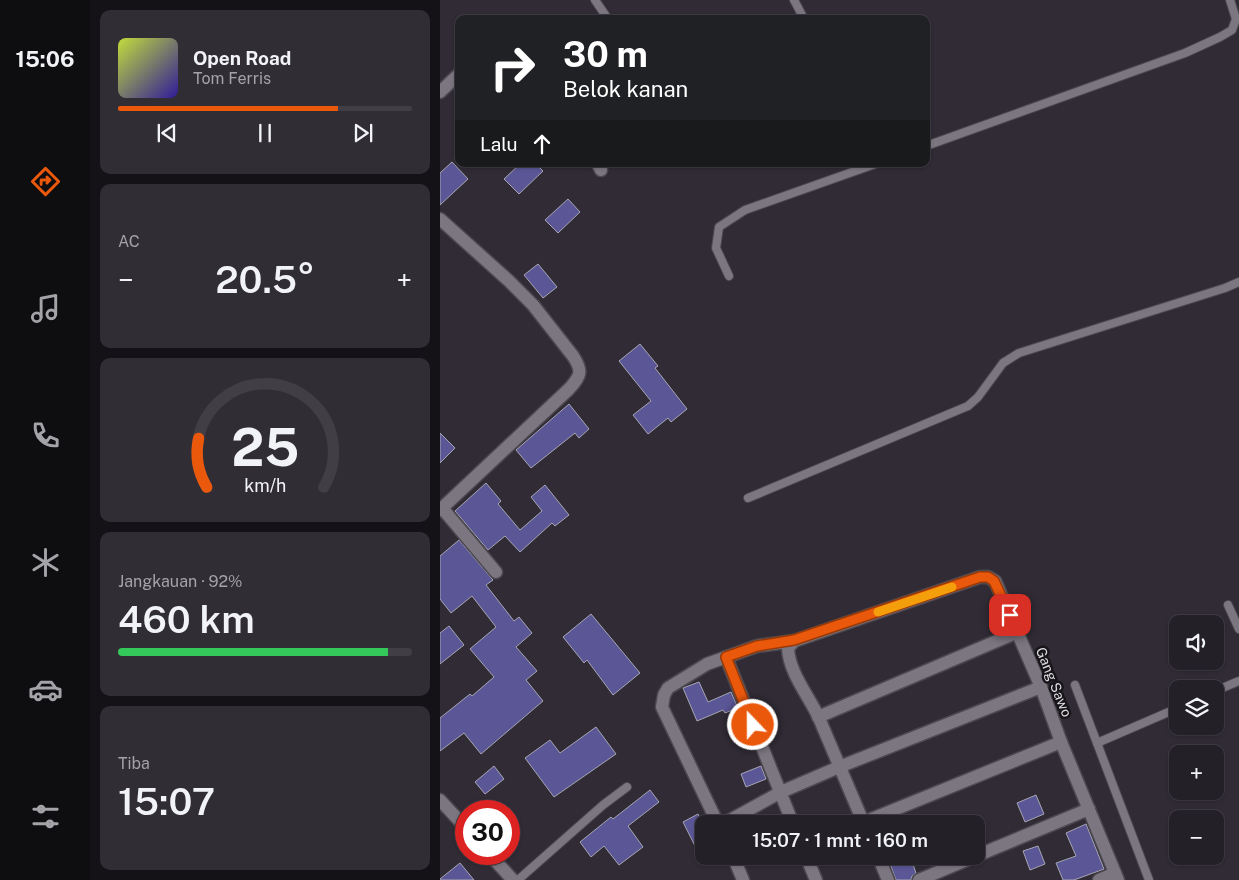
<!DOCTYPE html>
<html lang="id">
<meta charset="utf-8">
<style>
body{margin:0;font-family:"Public Sans",sans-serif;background:#302d34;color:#f1f3f6;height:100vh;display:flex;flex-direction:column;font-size:19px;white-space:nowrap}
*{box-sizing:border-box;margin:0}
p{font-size:16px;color:#a3a3a8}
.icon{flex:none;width:28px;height:28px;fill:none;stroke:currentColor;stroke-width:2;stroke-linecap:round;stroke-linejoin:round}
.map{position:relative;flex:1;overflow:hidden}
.details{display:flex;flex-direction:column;gap:10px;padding:10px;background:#141216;width:350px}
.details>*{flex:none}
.hud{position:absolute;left:15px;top:15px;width:475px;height:152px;border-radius:10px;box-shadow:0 1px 4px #0004,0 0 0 1px #413e45;background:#202124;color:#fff;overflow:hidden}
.tools{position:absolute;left:729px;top:615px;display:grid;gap:10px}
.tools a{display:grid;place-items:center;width:55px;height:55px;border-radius:10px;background:#242028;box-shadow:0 1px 4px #0004,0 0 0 1px #413e45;font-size:25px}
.speed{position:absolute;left:15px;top:800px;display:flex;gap:10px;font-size:25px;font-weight:700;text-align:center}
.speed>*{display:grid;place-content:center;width:65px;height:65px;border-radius:50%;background:#242028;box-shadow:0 1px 4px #0004,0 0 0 1px #413e45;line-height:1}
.speed .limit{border:8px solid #d22;background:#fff;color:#111}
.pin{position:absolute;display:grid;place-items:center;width:42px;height:42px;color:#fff;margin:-21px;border-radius:10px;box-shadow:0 2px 8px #0006}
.me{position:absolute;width:55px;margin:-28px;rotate:338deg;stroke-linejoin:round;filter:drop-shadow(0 0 4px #0008)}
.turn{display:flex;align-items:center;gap:18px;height:105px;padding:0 25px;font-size:22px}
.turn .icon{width:65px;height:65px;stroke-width:2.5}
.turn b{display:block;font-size:35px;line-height:42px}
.then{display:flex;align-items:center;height:48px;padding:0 25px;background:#0003;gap:10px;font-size:19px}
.big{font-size:38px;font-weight:600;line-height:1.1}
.details .widget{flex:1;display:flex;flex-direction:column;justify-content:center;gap:8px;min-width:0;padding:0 18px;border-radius:10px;background:#302d34}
.details .dial{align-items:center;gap:0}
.dial svg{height:130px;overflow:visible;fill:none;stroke:#413e45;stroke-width:7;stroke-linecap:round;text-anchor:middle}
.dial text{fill:#f1f3f6;stroke:none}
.song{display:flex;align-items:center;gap:15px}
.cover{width:60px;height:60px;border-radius:8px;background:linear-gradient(135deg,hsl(70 70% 55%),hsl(250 70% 35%))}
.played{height:5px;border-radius:2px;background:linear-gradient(90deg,#ea580c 75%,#413e45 75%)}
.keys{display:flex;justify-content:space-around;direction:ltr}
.heat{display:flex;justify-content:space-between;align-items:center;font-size:28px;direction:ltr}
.charge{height:8px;border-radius:4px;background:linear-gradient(90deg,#34c759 92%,#413e45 0)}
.trip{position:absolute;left:255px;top:815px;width:290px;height:50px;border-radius:10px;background:#242028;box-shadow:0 1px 4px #0004,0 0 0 1px #413e45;font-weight:600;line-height:50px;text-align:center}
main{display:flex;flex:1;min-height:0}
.tab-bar{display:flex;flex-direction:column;width:90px;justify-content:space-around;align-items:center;background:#0e0d10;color:#a3a3a8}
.tab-bar .icon{width:35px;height:35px}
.tab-bar .on{color:#ea580c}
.tab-bar b{font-size:22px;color:#f1f3f6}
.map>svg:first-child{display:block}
.building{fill:#5b5797;stroke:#a6a6b2}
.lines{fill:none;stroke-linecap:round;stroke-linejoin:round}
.lane-casing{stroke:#4c484f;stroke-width:10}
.street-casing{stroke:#4c484f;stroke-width:15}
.lane{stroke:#7c7681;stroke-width:8}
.street{stroke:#7c7681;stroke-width:12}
.route-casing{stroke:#983908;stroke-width:12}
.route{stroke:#ea580c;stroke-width:9}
.slow{stroke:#f59e0b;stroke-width:9}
.labels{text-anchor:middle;stroke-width:5;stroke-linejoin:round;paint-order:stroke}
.street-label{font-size:14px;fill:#dfdce2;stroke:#171519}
</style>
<main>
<nav class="tab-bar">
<b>15:06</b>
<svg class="icon on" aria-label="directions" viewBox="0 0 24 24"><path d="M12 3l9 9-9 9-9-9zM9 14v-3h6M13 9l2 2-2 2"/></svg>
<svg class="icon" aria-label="music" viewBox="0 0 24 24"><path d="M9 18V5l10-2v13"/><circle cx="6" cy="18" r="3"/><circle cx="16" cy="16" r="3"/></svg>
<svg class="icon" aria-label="phone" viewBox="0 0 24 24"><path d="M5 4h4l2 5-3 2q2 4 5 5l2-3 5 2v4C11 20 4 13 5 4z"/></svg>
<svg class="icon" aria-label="climate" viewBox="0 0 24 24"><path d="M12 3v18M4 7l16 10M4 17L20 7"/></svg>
<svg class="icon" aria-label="car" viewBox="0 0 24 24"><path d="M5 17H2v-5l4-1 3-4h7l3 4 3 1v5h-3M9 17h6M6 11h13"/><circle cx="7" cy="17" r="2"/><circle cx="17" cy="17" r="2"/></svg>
<svg class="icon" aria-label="filters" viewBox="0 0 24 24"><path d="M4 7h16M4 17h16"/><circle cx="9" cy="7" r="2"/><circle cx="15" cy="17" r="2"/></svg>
</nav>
<section class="details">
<div class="widget">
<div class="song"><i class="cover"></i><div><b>Open Road</b><p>Tom Ferris</p></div></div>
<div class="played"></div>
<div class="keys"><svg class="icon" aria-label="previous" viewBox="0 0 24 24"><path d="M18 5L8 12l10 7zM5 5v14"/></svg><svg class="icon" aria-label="pause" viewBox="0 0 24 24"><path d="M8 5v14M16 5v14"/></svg><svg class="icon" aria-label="next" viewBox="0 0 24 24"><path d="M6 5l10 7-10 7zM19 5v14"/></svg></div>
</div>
<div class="widget"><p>AC</p>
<div class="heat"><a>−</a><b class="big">20.5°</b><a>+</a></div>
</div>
<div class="widget dial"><svg viewBox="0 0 100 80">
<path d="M14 69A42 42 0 1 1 86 69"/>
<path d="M14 69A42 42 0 0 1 9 39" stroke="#ea580c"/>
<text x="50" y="56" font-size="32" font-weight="700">25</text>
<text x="50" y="72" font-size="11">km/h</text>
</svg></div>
<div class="widget"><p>Jangkauan · 92%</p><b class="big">460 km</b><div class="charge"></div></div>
<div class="widget"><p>Tiba</p><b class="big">15:07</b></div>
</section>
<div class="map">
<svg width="799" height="880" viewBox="0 0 799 880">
<rect width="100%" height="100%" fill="#302b35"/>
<g class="building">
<path d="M12,162L28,179L0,205V173Z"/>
<path d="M80,164H96L103,171L79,194L64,179Z"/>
<path d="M128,199L140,212L118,233L105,220Z"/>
<path d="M98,264L117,287L103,298L84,275Z"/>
<path d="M200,344L218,366L215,368L247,409L231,422L228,418L208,434L193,415L211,401L179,361Z"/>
<path d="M129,404L149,429L139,438L135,433L91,468L76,450Z"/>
<path d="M0,433L15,448L0,463Z"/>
<path d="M46,483L61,501L58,504L80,530L102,511L91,497L105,485L129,515L115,526L112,523L80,552L65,536L48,550L15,511Z"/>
<path d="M19,540L53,580L46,585L74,621L79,617L92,633L76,647L97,671L86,680L103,701L41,754L24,733L0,751V718L30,694L32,696L54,677L30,649L56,627L32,596L11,613L0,599V556Z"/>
<path d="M151,614L200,673L173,695L147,660L144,663L123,637Z"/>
<path d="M9,626L24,645L0,664V633Z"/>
<path d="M259,682L268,702L291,692L298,708L285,713L283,710L257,721L243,688Z"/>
<path d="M156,727L176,754L114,797L85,758L110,740L120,753Z"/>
<path d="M54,766L64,779L45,794L35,782Z"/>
<path d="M321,766L326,779L306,787L301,774Z"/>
<path d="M210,790L219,802L188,826L203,847L179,865L164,846L151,857L140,842L171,817L173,819Z"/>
<path d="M596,795L604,814L585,822L577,803Z"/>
<path d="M258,814L264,826V864L243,822Z"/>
<path d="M646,824L664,869L634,880H623L616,863L636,856L626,833Z"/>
<path d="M598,846L605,864L590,870L583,851Z"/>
<path d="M447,856H470L476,873L472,876L471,880H456Z"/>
<path d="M20,863L34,880H0V879Z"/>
</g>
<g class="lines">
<g class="lane-casing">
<g id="lane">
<path d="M155,0L168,19"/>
<path d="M354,0L364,19"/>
<path d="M486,146L745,53L780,37L792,30L796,19L790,0"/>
<path d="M289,276L276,248L279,227L305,210L435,164"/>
<path d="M308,498L528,406L538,397L563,363L579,353L785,288L799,282"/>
<path d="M788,605L799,629"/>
<path d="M635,685L709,880"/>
<path d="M775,691L799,681"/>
<path d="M657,743L738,708"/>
<path d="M78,880L163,805L187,787"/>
</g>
</g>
<g class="street-casing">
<g id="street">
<path d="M0,92L19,74"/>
<path d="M158,164L161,170"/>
<path d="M0,219L69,281L93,305L133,356C143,371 141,376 129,389L0,510"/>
<path d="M2,508L56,572"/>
<path d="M354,641L348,648C349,673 369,696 379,718C394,753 409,789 424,824"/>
<path d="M286,657L353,824"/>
<path d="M378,717L578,632"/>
<path d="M0,800L26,828"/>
<path d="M424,822L621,742"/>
<path d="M278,824L222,707L224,695L228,688L267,664L317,646L354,641L540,577H548L555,581L601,687L621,742L678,880"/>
<path d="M283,824L341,792L399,767L601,687"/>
<path d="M49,854L73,880"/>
<path d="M293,856L303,880"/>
<path d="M366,856L376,880"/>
<path d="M438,856L448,880"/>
<path d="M536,856L649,809"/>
<path d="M479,880L536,856"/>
<path d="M659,880L675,873"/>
</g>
</g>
<use href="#lane" class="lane"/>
<use href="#street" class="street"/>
</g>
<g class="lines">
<g class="route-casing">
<path id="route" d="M313,725L286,657L317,646L354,640L540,577H548L554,581L570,615"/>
</g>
<use href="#route" class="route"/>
<path class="slow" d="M438,612L512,587"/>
</g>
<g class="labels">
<g class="street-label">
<text transform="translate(614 682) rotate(68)" y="5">Gang Sawo</text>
</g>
</g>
</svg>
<div class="tools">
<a><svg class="icon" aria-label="sound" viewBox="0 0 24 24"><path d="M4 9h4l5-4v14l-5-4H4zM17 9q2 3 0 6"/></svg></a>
<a><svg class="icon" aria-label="layers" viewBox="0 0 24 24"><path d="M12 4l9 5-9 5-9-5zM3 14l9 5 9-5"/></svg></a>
<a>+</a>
<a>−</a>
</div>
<div class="speed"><div class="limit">30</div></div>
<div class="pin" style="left:570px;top:615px;background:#d93025"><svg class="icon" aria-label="arrive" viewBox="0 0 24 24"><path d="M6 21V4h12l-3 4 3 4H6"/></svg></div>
<svg class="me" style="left:313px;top:725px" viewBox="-20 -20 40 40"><circle r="17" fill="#ea580c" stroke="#fff" stroke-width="3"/><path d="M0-11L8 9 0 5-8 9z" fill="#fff"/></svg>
<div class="trip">15:07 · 1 mnt · 160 m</div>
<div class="hud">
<div class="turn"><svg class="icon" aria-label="right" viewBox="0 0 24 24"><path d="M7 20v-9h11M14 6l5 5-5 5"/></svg><div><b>30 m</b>Belok kanan</div></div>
<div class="then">Lalu<svg class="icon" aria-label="ahead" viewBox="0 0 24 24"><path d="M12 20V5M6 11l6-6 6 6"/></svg></div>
</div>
</div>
</main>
